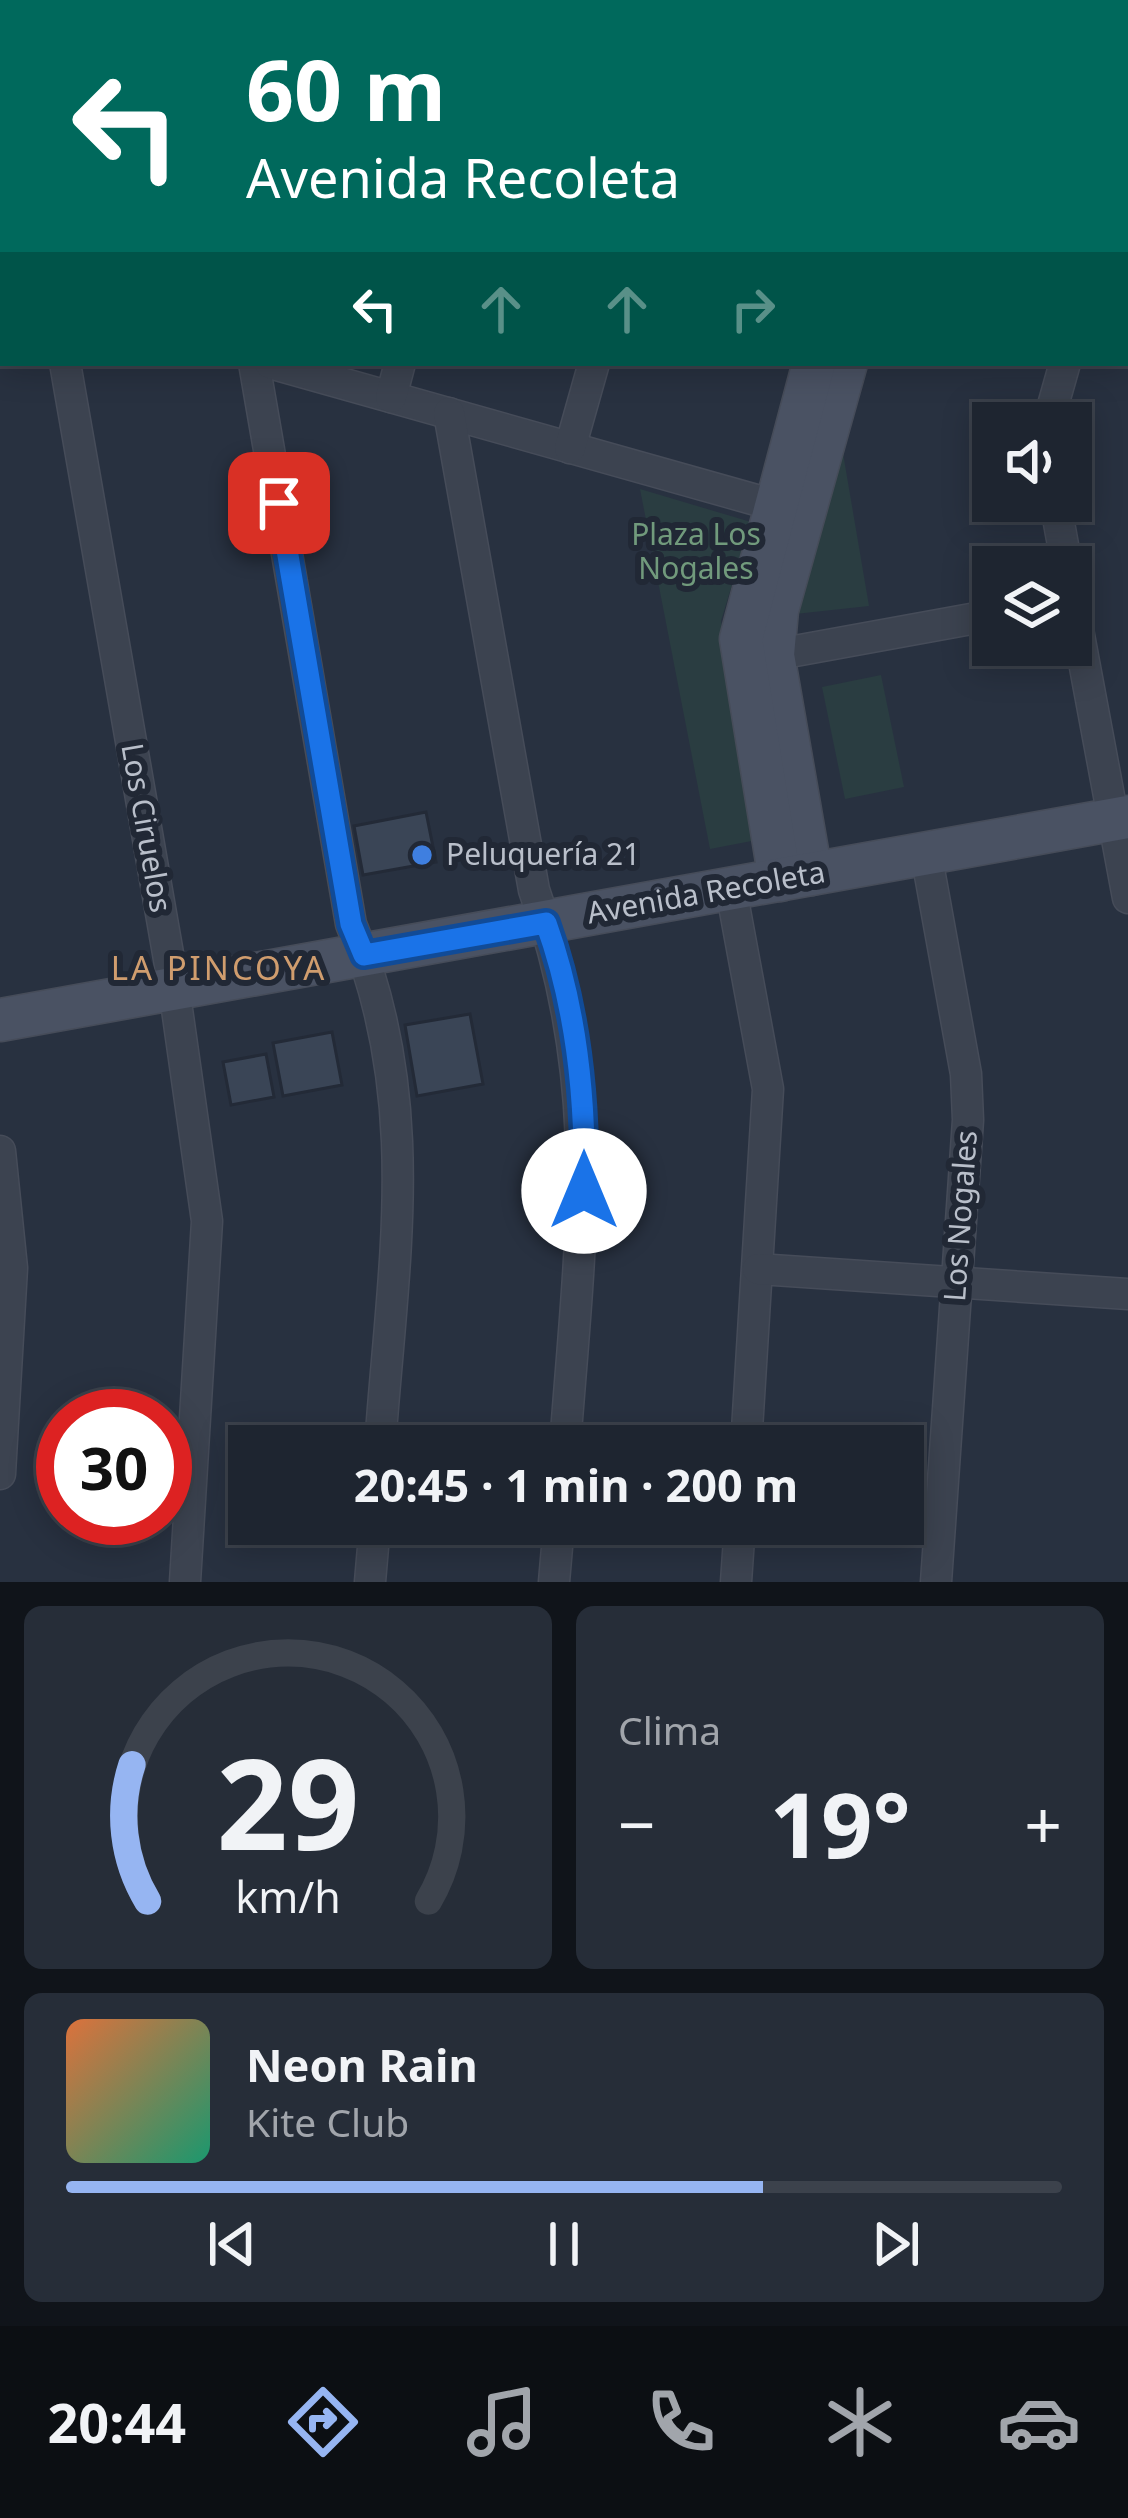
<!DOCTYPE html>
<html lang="es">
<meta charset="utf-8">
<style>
body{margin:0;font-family:"Noto Sans",sans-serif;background:#262d38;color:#f1f3f6;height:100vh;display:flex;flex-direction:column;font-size:45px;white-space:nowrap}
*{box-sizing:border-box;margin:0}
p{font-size:39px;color:#a1a5ab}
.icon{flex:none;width:66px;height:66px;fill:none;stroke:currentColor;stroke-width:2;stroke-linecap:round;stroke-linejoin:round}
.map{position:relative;height:1582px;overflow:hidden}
.details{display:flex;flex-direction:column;gap:24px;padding:24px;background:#10141a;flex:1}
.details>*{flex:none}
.guide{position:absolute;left:0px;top:0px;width:1128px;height:366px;box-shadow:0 6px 30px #0003,0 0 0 3px #3c424c;background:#00695c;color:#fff;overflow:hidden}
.controls{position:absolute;left:972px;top:402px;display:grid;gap:24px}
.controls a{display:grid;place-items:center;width:120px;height:120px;border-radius:0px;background:#1e2530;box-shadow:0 6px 30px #0003,0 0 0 3px #3c424c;font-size:60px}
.speed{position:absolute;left:36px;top:1389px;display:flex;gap:24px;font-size:60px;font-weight:700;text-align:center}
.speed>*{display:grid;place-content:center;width:156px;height:156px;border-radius:50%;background:#1e2530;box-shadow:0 6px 30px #0003,0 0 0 3px #3c424c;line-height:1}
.speed .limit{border:18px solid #d22;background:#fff;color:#111}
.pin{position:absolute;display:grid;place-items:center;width:102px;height:102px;color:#fff;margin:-51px;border-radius:24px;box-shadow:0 6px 18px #0006}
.me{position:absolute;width:132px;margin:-66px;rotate:0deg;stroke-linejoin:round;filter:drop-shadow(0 0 9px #0008)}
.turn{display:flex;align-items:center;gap:42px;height:252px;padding:0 48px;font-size:54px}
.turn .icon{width:156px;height:156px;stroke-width:2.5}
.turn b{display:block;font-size:84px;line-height:102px}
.lanes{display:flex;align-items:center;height:114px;padding:0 48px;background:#0003;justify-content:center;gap:60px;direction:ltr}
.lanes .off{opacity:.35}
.big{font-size:90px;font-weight:700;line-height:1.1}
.details .widget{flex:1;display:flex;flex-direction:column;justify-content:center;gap:18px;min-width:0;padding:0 42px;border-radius:18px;background:#262d38}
.details .dial{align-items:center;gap:0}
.dial svg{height:312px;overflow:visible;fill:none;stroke:#3c424c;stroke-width:7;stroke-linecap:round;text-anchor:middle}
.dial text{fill:#f1f3f6;stroke:none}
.song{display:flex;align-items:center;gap:36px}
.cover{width:144px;height:144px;border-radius:18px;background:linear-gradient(135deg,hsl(20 70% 55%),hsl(160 70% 35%))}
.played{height:12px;border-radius:6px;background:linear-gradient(90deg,#96b5f2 70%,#3c424c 70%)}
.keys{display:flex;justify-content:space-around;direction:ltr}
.heat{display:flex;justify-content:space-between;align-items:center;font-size:66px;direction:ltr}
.details .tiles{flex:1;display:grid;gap:24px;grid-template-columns:1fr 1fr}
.widget:last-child{grid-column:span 2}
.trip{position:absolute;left:228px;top:1425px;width:696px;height:120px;border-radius:0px;background:#1e2530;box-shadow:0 6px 30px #0003,0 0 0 3px #3c424c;font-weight:700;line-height:120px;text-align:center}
.tabs{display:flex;height:192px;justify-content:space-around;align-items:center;background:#0c0f13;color:#a1a5ab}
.tabs .icon{width:84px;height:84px}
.tabs .selected{color:#96b5f2}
.tabs b{font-size:54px;color:#f1f3f6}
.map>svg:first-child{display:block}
.green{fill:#2a3d41}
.building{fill:#3a4556;stroke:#232a37;stroke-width:3}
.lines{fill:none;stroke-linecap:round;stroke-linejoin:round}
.street-casing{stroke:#464c59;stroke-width:33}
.secondary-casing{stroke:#464c59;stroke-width:45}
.street{stroke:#3c4350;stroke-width:30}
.secondary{stroke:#4a5263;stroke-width:42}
.route-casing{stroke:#114b97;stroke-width:30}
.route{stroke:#1a73e8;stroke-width:21}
.shop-dot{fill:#3f7fe0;stroke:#212835;stroke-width:4.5}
.labels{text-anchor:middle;stroke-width:12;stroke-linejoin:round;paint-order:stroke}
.park-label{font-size:30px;fill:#719a7c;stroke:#212835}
.street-label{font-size:30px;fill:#b9bfca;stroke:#212835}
.poi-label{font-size:30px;fill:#b9bfca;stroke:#212835;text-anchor:start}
.neighbourhood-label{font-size:33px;letter-spacing:3px;fill:#d09d6e;stroke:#212835}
</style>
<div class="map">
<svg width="1128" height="1582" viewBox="0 0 1128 1582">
<rect width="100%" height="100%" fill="#283140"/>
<g class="green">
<path d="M836,412L869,606L786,615Z"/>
<path d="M640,489L751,522L721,621L762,839L710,849Z"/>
<path d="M881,675L904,787L845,799L822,687Z"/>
</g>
<g class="building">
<path d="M426,812L436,862L363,875L354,826Z"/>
<path d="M470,1014L483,1084L417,1096L405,1025Z"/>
<path d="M332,1032L342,1085L283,1096L273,1043Z"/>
<path d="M266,1054L274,1097L231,1105L223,1062Z"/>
</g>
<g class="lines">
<g class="street-casing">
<g id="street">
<path d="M577,0L587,3"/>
<path d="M117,3L118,0"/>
<path d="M309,3L310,0"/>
<path d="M500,3L501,0"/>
<path d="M694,3L695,0"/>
<path d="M1125,148L1128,137"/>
<path d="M0,287L3,288"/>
<path d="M65,363L174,988L207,1221L185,1582"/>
<path d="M254,363L351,924C424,1100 393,1262 380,1446"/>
<path d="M270,363L795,511"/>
<path d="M391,397L400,363"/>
<path d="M449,413L534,890C604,1087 580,1243 565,1446"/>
<path d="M1048,423L1065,363"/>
<path d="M570,448L594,363"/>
<path d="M1055,501L1067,567"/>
<path d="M1071,592L1128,898"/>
<path d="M773,655L993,615"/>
<path d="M926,853L966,1074L968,1120L936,1582"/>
<path d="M731,889L768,1089L746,1446"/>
<path d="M0,1151L12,1268L0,1474"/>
<path d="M758,1269L1128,1294"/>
<path d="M370,1582L375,1524"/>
<path d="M554,1582L559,1524"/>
<path d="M736,1582L740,1524"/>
</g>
</g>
<g class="secondary-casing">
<g id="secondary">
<path d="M915,3L916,0"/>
<path d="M947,3L948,0"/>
<path d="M811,874L773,655L777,610L846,363"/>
<path d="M780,880L741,639L814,363"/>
<path d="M0,1020L1128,817"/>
</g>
</g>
<use href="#street" class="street"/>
<use href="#secondary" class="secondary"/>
</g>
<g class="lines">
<g class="route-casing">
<path id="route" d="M279,503L351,924L364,955L546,923C576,1006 586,1102 584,1191"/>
</g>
<use href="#route" class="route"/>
</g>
<circle class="shop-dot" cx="422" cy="855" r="12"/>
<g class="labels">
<g class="park-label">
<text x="696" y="545">Plaza Los<tspan x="696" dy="34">Nogales</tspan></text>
</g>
<g class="street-label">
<text transform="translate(146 828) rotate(80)" y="10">Los Ciruelos</text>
<text transform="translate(706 893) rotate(-10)" y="10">Avenida Recoleta</text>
<text transform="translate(961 1216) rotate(-86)" y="10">Los Nogales</text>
</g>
<g class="poi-label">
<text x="446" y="865">Peluquería 21</text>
</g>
<g class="neighbourhood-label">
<text x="219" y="980">LA PINCOYA</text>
</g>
</g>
</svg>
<div class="controls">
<a><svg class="icon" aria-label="sound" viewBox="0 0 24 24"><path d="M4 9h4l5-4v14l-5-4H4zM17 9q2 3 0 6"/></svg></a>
<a><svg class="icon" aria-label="layers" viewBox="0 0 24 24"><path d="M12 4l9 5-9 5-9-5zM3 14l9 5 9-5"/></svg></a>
</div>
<div class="speed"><div class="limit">30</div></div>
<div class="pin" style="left:279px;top:503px;background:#d93025"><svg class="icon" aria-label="arrive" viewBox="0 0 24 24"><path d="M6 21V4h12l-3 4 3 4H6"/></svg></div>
<svg class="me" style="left:584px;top:1191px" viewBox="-20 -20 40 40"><circle r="19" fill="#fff"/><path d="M0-13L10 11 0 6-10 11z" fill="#1a73e8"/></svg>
<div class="trip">20:45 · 1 min · 200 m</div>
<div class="guide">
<div class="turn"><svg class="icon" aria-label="left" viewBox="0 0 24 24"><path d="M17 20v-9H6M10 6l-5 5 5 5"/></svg><div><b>60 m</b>Avenida Recoleta</div></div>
<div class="lanes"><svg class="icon" aria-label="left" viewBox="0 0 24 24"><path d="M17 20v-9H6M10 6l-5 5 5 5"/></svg><svg class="icon off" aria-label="ahead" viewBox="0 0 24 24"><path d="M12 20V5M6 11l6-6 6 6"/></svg><svg class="icon off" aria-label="ahead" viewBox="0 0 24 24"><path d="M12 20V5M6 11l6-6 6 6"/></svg><svg class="icon off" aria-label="right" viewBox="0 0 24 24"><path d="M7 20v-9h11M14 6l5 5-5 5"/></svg></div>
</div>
</div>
<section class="details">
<div class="tiles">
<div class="widget dial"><svg viewBox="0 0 100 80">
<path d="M14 69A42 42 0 1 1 86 69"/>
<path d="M14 69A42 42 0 0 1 10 34" stroke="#96b5f2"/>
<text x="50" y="56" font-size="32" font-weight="700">29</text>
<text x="50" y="72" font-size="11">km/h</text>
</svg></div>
<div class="widget"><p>Clima</p>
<div class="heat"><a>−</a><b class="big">19°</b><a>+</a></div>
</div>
<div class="widget">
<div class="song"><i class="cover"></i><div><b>Neon Rain</b><p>Kite Club</p></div></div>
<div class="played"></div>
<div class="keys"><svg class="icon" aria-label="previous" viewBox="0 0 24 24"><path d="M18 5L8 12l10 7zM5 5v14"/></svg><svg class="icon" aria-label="pause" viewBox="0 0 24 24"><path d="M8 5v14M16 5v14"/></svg><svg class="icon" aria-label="next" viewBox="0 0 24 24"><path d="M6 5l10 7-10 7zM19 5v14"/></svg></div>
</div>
</div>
</section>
<nav class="tabs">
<b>20:44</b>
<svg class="icon selected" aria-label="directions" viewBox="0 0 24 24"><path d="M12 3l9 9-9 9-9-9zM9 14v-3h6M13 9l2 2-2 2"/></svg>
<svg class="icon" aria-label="music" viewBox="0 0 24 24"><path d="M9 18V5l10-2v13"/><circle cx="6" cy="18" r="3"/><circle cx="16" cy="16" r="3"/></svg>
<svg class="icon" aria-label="phone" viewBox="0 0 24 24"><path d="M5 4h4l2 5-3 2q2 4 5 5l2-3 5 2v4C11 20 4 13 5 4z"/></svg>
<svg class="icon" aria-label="climate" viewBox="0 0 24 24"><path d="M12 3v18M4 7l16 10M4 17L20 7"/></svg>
<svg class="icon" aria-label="car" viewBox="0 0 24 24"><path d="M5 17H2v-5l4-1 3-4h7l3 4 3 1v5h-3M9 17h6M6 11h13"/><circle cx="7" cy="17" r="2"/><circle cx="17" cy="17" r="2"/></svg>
</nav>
